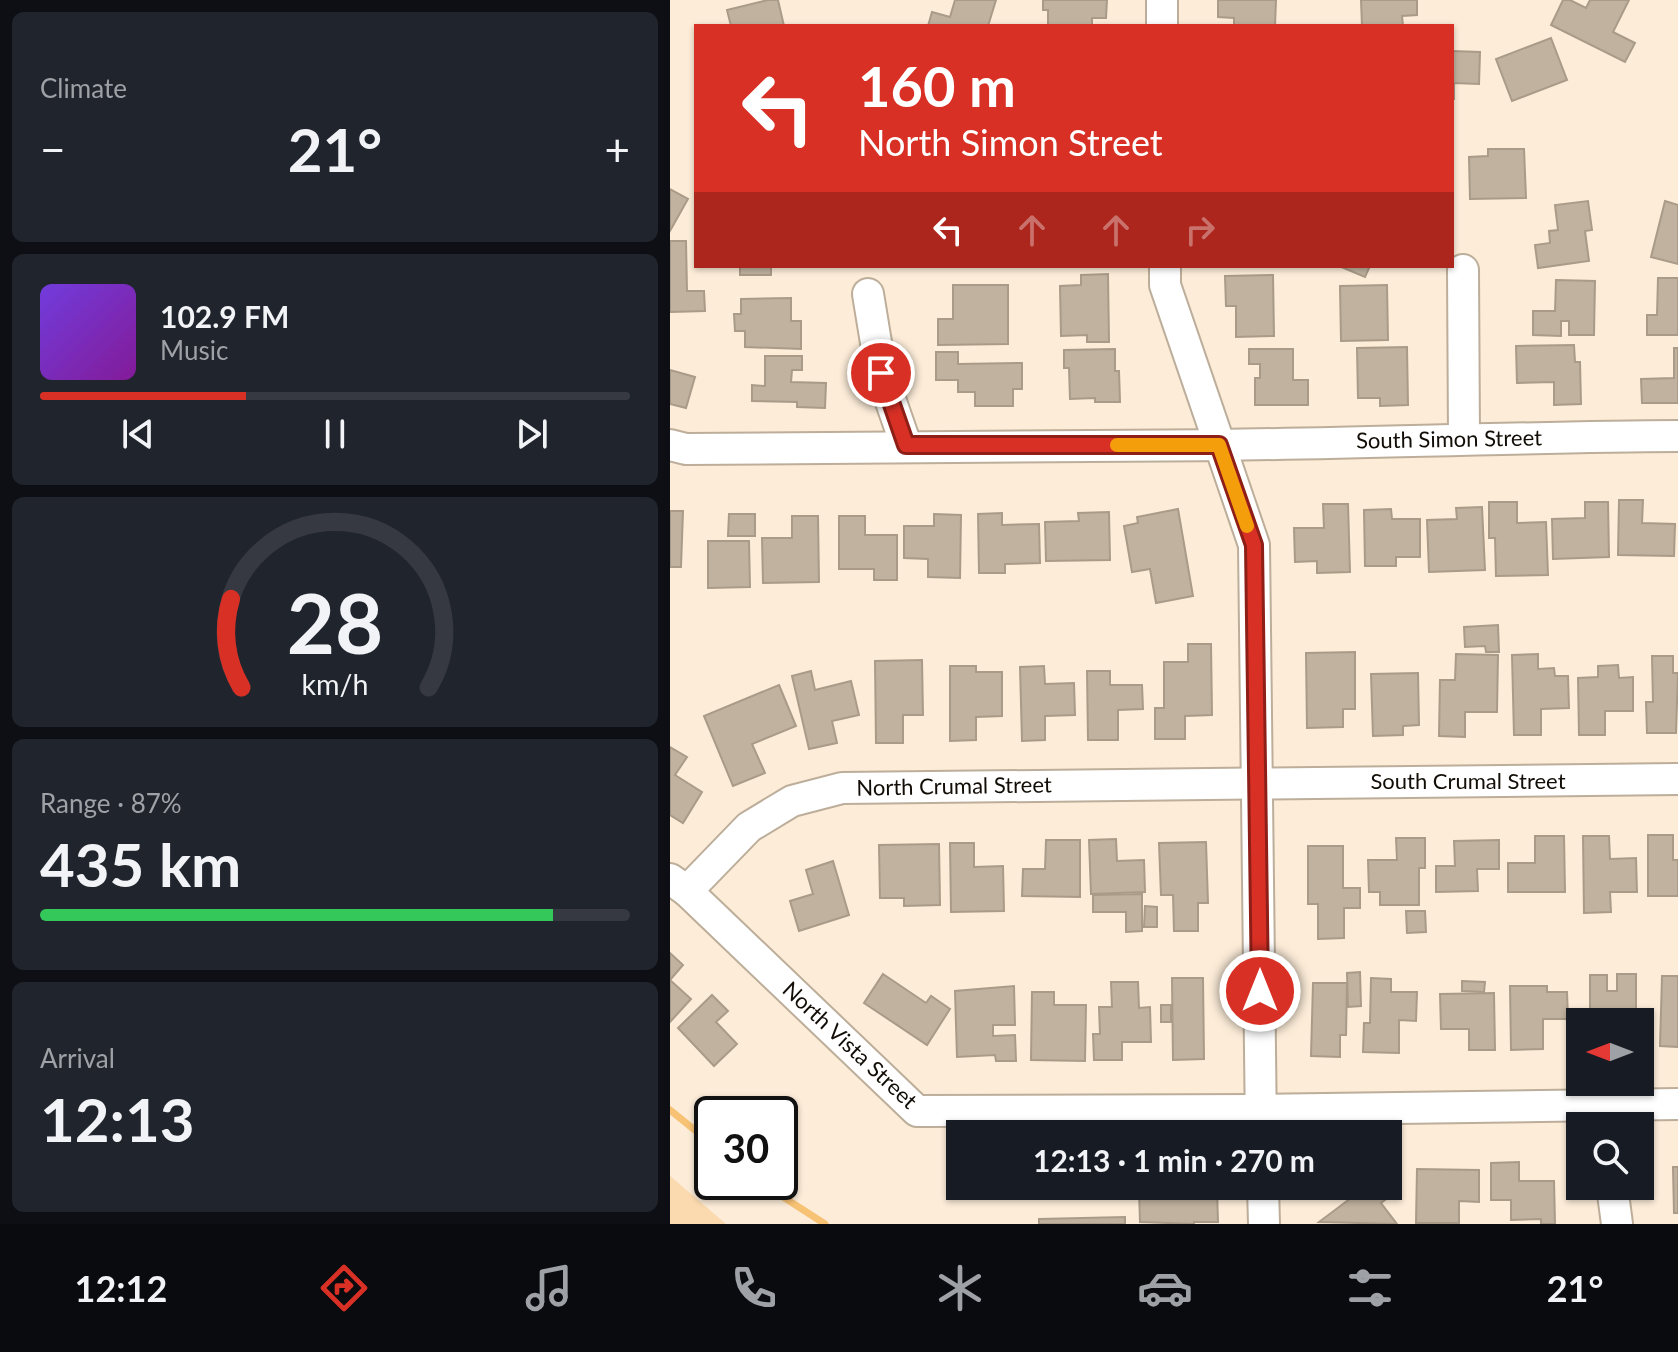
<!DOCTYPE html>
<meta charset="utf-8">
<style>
body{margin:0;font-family:Lato,sans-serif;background:#20242c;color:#f1f3f6;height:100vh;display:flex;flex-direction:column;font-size:30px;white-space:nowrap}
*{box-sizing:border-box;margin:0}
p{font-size:26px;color:#9ea1a6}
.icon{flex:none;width:44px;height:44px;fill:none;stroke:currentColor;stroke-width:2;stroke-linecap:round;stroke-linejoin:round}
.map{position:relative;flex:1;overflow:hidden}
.drawer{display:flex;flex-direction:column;gap:12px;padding:12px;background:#0d0f14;width:670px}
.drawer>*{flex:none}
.hud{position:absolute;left:24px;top:24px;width:760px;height:244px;border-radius:0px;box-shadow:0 2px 6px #0004;background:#d93025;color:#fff;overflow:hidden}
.needle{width:52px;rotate:270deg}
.buttons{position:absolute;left:896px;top:1008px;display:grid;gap:16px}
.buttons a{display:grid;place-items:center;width:88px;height:88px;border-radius:0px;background:#171b24;box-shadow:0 2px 6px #0004;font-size:40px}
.speed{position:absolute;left:24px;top:1096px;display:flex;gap:16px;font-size:40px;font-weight:700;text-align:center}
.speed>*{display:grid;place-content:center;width:104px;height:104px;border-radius:50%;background:#171b24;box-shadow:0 2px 6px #0004;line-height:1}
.speed .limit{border:4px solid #111;border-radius:12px;background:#fff;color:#111}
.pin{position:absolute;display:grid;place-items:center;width:68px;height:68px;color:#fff;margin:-34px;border:4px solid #fff;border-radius:50%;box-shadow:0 2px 8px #0007}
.me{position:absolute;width:88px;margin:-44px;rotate:0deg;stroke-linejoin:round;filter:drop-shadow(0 0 6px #0008)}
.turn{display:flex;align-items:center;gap:28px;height:168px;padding:0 32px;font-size:36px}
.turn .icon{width:104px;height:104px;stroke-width:2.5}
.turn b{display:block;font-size:56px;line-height:68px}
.lanes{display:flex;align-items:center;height:76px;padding:0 32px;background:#0003;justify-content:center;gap:40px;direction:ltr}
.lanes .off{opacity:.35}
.big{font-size:60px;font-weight:700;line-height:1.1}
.drawer .card{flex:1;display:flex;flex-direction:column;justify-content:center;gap:12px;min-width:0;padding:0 28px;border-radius:12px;background:#20242c}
.drawer .dial{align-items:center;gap:0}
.dial svg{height:208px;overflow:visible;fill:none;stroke:#363941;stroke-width:7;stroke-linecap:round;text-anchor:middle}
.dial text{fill:#f1f3f6;stroke:none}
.song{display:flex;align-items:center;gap:24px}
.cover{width:96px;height:96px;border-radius:12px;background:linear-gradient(135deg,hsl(260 70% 55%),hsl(290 70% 35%))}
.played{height:8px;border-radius:4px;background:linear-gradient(90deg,#d93025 35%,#363941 35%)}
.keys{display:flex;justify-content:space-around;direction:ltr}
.heat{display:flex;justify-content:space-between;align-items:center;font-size:44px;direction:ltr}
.charge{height:12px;border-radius:6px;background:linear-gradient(90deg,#34c759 87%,#363941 0)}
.trip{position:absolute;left:276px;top:1120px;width:456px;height:80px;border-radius:0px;background:#171b24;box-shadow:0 2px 6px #0004;font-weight:700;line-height:80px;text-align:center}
.dock{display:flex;height:128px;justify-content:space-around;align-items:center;background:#090b0e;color:#9ea1a6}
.dock .icon{width:56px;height:56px}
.dock .current{color:#d93025}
.dock b{font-size:36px;color:#f1f3f6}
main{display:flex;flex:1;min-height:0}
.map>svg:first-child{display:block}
.green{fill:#fadaae}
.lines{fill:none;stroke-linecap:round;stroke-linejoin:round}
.stream{stroke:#f7c274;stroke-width:7}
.building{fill:#c0b29e;stroke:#a99b88;stroke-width:2}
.minor-casing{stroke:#bcae9a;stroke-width:34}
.minor{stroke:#fff;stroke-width:30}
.route-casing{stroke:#8d1f18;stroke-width:20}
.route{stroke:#d93025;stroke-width:14}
.slow{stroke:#f59e0b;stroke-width:14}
.labels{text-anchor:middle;stroke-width:8;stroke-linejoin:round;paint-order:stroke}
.street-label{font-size:22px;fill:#120d06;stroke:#fff}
</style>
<main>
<section class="drawer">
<div class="card"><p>Climate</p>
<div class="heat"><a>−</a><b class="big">21°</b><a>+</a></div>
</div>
<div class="card">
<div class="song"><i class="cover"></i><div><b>102.9 FM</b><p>Music</p></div></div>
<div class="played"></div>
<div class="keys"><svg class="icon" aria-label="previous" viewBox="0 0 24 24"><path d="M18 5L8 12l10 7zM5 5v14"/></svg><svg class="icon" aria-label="pause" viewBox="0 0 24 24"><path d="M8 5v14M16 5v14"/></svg><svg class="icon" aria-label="next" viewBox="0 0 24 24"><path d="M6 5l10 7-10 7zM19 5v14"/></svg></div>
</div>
<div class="card dial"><svg viewBox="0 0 100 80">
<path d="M14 69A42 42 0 1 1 86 69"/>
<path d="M14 69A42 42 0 0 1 10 35" stroke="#d93025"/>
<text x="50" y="56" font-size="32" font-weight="700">28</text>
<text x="50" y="72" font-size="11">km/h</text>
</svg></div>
<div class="card"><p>Range · 87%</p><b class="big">435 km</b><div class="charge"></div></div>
<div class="card"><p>Arrival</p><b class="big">12:13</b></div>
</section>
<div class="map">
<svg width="1008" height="1224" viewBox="0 0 1008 1224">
<rect width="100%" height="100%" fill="#fcecd8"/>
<path class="green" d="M0,1176L56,1224H0Z"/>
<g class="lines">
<g class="stream">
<path d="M0,1110L42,1144"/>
<path d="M90,1182L155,1224"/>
</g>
</g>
<g class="building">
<path d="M98,0H108L114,26H61L57,10Z"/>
<path d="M285,0H326L318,26H258L262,12L280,17Z"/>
<path d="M373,0H437L436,18H422V26H378V10H373Z"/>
<path d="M548,0H606L605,26H564V18L548,17Z"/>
<path d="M691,0H747V15L732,16L733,26H692Z"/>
<path d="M893,0H900L916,8L920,0H959L943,32L965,43L955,62L881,25Z"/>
<path d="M881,38L897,80L842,101L826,59Z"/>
<path d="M782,51L810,52L809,84L784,83V100Z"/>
<path d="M818,149H854L856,198L800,199L799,157L818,156Z"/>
<path d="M0,189L18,199L0,231Z"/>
<path d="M918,201L922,230L915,231L919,261L868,268L865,245L880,243L879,231L888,230L885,205Z"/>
<path d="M995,201L1008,205V264L981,257Z"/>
<path d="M0,241H16L17,291H34L35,311L0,312Z"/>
<rect x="70" y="266" width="31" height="9"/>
<path d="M669,266H700L695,277Z"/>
<path d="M438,274L439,342H417V335L391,336L390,286L411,285V275Z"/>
<path d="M603,275L604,336L566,337V306H556L555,276Z"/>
<path d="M988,278H1008V335H977V315H987Z"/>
<path d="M886,280L925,281L924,335H899V321H891V336L863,335V311H885Z"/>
<path d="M283,285H338V344L268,345V319H283Z"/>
<path d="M717,285L718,340L671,341L670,286Z"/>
<path d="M121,298V321H131V349L75,347V331H65L64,314H71V299Z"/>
<path d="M904,345L905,362H910L911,404L884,405V382L847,383L846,346Z"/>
<path d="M737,347L738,405L710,406V398H688L687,348Z"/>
<path d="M1004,348H1008V403H972L971,379L1004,378Z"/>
<path d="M445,349V371H449L450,402H425V398L400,399L399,368H394V350Z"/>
<path d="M579,349H623V380H638V405H585V378H590V364H579Z"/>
<path d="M266,352H288V364L352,363V389H343V406H305V392H288V380H266Z"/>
<path d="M95,356H132V370H122L121,382L156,383L155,408L127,407V402L82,401V385L95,386Z"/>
<path d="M0,370L25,377L16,408L0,404Z"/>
<path d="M949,500H973L972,523L1005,524L1004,556L948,555Z"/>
<path d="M819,502H847V523L876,522L878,575L826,576L825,538H819Z"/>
<path d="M915,502H938L939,557L883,559L882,519L915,518Z"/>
<path d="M653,504H678L680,572L647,573V561L625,562L624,528H654Z"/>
<path d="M812,507L815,570L759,572L757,520L787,519L786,508Z"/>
<path d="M508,509L523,596L486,603L480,569L462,572L454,526L468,523L467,517Z"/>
<path d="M721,509L722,519H750V557H726V566H695L694,510Z"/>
<path d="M0,511H13L11,567H0Z"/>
<path d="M439,512L440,560L376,561L375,522L409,521L408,513Z"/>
<path d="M332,513V525L369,524L370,563L335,564V573H309L308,514Z"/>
<path d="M59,514H85V536H58Z"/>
<path d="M264,514L291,515L290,578L258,577V559L234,558V526H264Z"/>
<path d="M122,516H148L149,582L93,583L92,538H122Z"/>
<path d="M169,516H195V535H227V580H204V569H169Z"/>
<path d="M38,541H79L80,587L38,588Z"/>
<path d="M828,625L829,652H816L815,646L795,647L794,627Z"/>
<path d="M518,644H541L542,715L515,716V739H485V708H494V662H518Z"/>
<path d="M685,652V709H673V727L637,728L636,653Z"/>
<path d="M786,654L828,655L827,712H795V737L769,736L770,680H785Z"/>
<path d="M868,654V669L884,668L885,676H898L899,708L871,709V735H844L842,655Z"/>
<path d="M982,656H1003V673H1008L1006,733H977L976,702H983Z"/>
<path d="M252,660L253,715H233V743H206L205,661Z"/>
<path d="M948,665L949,678L963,677V711H935V735H909L908,678L928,677V666Z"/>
<path d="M280,666H306V672H332V716L306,717V740L280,741Z"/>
<path d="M374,666L375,684L404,683L405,715L375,716V740L352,741L350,667Z"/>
<path d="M141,671L145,690L181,681L189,715L162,721L167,743L139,749L122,676Z"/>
<path d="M417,671H440V685H472L473,709L448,710V740H418Z"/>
<path d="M748,673L749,725L733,726V735L703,736L701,674Z"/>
<path d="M109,685L126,726L82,744L95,773L63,786L34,716Z"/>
<path d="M0,747L17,757L5,775L32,792L13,823L0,815Z"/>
<path d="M978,835H1003V860H1008V896H978Z"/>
<path d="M865,836H894L895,892H838V863H865Z"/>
<path d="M913,836H939L940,859L966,858L967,892H940L941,912L914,913Z"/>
<path d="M726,838H755V868H749V905H710V892H699L698,860H727Z"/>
<path d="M446,839L447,861L474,860L475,892L421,894L419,840Z"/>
<path d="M376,840H410V897L352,896L353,869H375Z"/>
<path d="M829,840V869H807L808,891L766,892V866H785L784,841Z"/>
<path d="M536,842L538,903H528V931H504L503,895H491L489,843Z"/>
<path d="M280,843H304V867L333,866L334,911L281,912Z"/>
<path d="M269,844L270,905L234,906V898H210L209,845Z"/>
<path d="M638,846H673V888H690V908H674V938L648,939V904H638Z"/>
<path d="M163,861L179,915L129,931L120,901L143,894L136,870Z"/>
<path d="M472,894V931L456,932V912H423V895Z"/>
<path d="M475,906L487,907V927H474Z"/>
<path d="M736,911H755L756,932L737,933Z"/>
<path d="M0,953L13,965L0,980L21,999L0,1022Z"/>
<path d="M690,972L691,1006L678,1007L677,973Z"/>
<path d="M213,974L256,1003L261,996L280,1009L257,1045L194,1003Z"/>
<path d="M947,974H966V1022H915L920,1021V975H937V991H947Z"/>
<path d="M992,976H1008V1047L990,1046Z"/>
<path d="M502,978H533L534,1059L503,1060Z"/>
<path d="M701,978L721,979V992H747L746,1021L729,1020V1053L693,1052L694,1023H700Z"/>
<path d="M792,981L815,982L814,992L792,991Z"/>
<path d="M441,982H468L469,1008L480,1007L481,1042H452V1060H424L423,1034H430L429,1007H442Z"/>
<path d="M643,983H677L676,1035H670V1057L641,1056Z"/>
<path d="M344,986L345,1025H323V1036L345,1035L346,1061H326L325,1055L287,1057L285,991Z"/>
<path d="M840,986H877V992H897L898,1019H873V1049L841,1050Z"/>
<path d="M362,992H384V1005H416L415,1061L361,1060Z"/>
<path d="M824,993L825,1050H799V1029H771L770,994Z"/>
<path d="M42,995L58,1011L46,1022L67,1044L44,1066L8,1028Z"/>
<rect x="491" y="1005" width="10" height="17"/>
<path d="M849,1162V1181H884L885,1224H871V1219L841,1220V1200H821V1163Z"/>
<path d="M1003,1167H1008V1213H1004Z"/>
<path d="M747,1169L809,1170V1202L789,1201V1223H746Z"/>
<path d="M718,1178L727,1191L711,1203L727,1224L649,1222L697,1186H718Z"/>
<path d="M547,1189L548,1222H524V1224L470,1222L469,1191Z"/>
<path d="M455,1217V1224H369V1219Z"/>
</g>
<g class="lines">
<g class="minor-casing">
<g id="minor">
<path d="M492,0V26"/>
<path d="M495,266V285L584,545L591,1134"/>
<path d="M793,270L794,438"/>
<path d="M198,294L211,373L236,445"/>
<path d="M0,445L16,449C194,446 371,447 548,445C702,443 855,437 1008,436"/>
<path d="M0,879L17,891L247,1111L591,1110L1008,1104"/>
<path d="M17,891L79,827L122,801L172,788L1008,779"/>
<path d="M593,1186L594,1224"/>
<path d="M942,1186L947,1224"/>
</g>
</g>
<use href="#minor" class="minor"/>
</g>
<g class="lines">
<g class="route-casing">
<path id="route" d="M211,373L236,445H549L584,545L590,991"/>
</g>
<use href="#route" class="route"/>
<path class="slow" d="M447,445H549L577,526"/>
</g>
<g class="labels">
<g class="street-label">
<text transform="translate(779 439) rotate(-1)" y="8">South Simon Street</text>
<text x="798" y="789">South Crumal Street</text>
<text transform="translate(284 786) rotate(-1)" y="8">North Crumal Street</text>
<text transform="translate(180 1045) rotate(43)" y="8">North Vista Street</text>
</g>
</g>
</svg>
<div class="buttons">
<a><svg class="needle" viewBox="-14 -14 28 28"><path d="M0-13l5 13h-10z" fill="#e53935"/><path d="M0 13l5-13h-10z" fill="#9ea1a6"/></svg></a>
<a><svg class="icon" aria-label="search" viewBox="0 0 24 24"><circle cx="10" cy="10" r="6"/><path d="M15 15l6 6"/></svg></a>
</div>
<div class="speed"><div class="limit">30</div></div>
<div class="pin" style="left:211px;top:373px;background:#d93025"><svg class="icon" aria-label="arrive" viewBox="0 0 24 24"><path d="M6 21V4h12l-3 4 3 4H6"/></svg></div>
<svg class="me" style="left:590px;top:991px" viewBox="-20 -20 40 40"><circle r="17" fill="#d93025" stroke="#fff" stroke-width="3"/><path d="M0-11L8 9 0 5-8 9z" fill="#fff"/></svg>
<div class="trip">12:13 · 1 min · 270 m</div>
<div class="hud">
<div class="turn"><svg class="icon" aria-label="left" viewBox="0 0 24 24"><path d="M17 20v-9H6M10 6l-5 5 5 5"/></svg><div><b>160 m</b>North Simon Street</div></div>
<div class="lanes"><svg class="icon" aria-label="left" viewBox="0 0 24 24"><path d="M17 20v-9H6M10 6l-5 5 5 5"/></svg><svg class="icon off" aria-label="ahead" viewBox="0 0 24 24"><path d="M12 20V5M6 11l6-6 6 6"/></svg><svg class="icon off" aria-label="ahead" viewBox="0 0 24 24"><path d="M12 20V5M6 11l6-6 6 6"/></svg><svg class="icon off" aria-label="right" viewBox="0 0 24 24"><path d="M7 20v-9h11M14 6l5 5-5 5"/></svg></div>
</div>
</div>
</main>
<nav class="dock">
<b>12:12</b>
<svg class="icon current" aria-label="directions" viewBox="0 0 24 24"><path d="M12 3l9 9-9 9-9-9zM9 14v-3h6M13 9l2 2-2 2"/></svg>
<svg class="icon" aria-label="music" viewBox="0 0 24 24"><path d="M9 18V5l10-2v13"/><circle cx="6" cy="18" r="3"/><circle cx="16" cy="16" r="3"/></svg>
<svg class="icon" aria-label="phone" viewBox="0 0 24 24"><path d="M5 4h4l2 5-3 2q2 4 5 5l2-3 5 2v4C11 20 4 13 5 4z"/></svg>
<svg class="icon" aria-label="climate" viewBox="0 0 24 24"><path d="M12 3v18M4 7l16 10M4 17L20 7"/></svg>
<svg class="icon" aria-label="car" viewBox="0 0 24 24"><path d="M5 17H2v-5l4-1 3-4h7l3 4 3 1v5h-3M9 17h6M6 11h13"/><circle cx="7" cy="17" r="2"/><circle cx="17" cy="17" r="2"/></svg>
<svg class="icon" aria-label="filters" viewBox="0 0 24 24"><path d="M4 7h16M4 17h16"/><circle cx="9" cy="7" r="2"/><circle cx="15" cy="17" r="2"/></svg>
<b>21°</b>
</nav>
